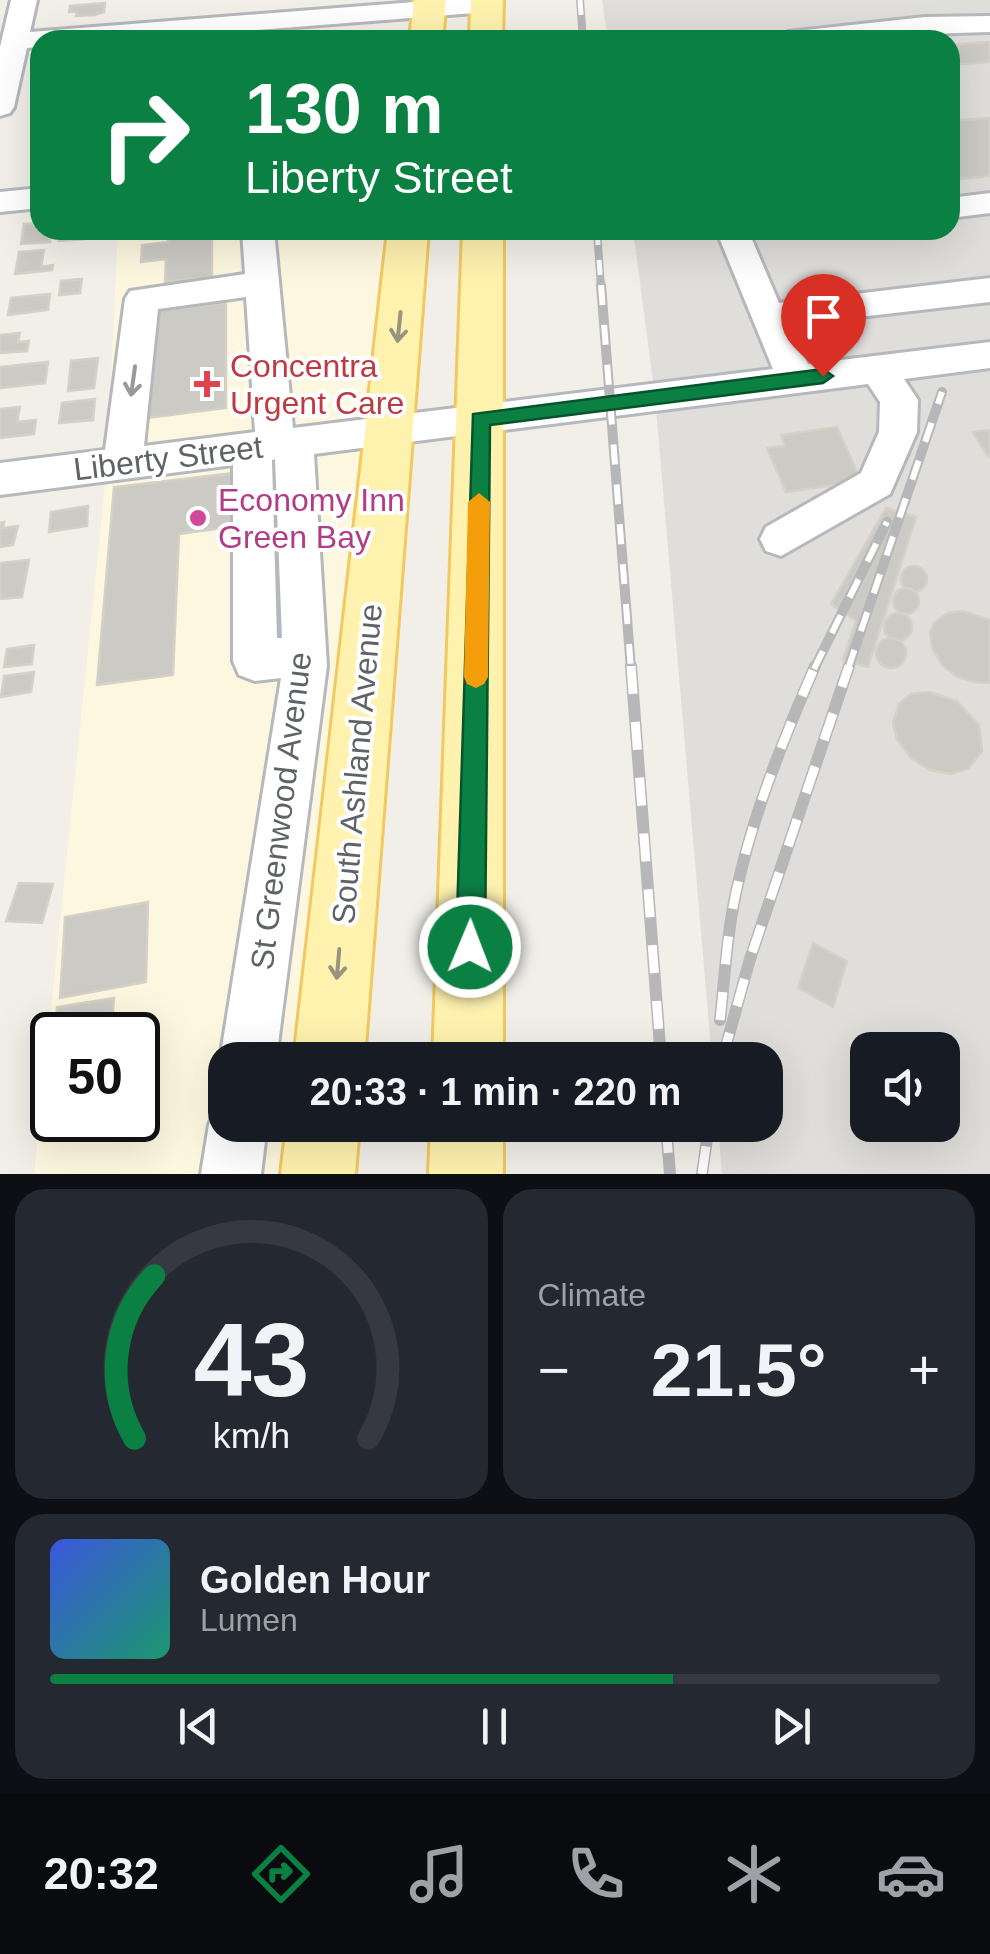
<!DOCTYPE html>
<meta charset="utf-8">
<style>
body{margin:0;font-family:Arial,sans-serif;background:#242831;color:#f1f3f6;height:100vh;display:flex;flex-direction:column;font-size:38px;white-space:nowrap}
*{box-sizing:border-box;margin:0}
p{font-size:32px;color:#9ea1a6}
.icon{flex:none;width:55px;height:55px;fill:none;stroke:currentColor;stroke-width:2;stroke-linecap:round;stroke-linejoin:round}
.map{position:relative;height:1174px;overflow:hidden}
.drawer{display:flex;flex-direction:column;gap:15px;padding:15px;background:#0d0f14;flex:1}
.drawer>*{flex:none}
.hud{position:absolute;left:30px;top:30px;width:930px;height:210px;border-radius:30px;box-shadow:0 10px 40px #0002;background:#0b8043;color:#fff;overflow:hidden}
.tools{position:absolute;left:850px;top:1032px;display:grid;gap:20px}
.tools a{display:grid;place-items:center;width:110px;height:110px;border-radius:20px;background:#171b24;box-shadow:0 10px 40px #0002;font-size:50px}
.speed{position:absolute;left:30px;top:1012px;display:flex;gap:20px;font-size:50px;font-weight:700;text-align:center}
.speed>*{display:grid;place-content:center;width:130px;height:130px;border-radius:50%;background:#171b24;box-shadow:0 10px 40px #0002;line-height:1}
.speed .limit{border:5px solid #111;border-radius:15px;background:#fff;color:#111}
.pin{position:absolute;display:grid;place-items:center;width:85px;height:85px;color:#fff;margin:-102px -42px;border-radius:50% 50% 50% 0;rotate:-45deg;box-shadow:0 0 10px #0007}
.pin .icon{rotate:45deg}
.me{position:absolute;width:110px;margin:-55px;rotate:1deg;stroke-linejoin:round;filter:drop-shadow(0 0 8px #0008)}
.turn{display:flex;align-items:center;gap:35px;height:210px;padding:0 50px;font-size:45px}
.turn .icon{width:130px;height:130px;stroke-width:2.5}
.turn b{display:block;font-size:70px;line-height:85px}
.big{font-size:75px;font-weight:800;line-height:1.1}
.drawer .widget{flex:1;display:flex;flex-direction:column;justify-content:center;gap:15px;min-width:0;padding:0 35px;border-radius:30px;background:#242831}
.drawer .dial{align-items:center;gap:0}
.dial svg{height:260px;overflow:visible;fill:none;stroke:#363941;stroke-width:7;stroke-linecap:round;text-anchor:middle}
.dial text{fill:#f1f3f6;stroke:none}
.song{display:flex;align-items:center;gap:30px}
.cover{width:120px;height:120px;border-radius:15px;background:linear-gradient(135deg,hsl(230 70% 55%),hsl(160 70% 35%))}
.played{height:10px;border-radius:5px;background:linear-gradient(90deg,#0b8043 70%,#363941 70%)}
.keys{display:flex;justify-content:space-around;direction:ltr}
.heat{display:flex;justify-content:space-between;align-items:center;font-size:55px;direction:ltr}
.drawer .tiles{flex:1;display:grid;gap:15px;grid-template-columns:1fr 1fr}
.widget:last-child{grid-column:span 2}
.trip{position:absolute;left:208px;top:1042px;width:575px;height:100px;border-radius:30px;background:#171b24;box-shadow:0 10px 40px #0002;font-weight:800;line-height:100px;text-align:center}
.dock{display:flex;height:160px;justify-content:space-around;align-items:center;background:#090b0e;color:#9ea1a6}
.dock .icon{width:70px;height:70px}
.dock .on{color:#0b8043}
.dock b{font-size:45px;color:#f1f3f6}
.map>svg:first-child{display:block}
.commercial{fill:#fef7e0;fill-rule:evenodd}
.industrial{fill:#e0deda;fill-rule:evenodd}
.building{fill:#cccac5;stroke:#d6d1c6;stroke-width:2.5}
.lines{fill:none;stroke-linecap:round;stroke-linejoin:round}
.minor-casing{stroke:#b5b8bc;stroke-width:6}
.major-casing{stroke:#f2c960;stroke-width:6}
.minor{fill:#fff;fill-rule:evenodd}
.major{fill:#fff2af;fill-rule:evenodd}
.rail-far2-casing{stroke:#b6b7b8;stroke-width:8}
.rail-far1-casing{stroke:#b6b7b8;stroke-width:10}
.rail-casing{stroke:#b6b7b8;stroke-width:12}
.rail-far2{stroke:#fff;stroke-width:5;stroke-dasharray:15;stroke-linecap:butt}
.rail-far1{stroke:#fff;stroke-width:6;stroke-dasharray:20;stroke-linecap:butt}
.rail{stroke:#fff;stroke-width:9;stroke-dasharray:28;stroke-linecap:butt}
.oneway{stroke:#979581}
.oneway2{stroke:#979a9d}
.route{fill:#0b8043;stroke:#07532c;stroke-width:2.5}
.slow{fill:#f59e0b}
.health-dot{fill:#e0444e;stroke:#fff;stroke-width:4}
.hotel-dot{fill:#d1479c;stroke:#fff;stroke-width:4}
.labels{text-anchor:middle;stroke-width:8;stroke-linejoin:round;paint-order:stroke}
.health-label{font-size:32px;fill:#be3a42;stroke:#fff;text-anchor:start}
.street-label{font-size:32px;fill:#5f6368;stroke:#fff}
.hotel-label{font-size:32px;fill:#b23c85;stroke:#fff;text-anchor:start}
</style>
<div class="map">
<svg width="990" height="1174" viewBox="0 0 990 1174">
<rect width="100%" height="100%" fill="#f1efe8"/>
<path class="commercial" d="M118,230H408L329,1060H225V1125H323L318,1174H34L107,466ZM52,1035H138V1120H52Z"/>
<path class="industrial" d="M602,0H990V1174H722L718,1125H765V1060H712L655,397L633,230H950V40H608ZM868,1050H942V1125H868Z"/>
<g class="building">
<path d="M105,3L104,12L94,15L76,16L77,12H69L70,6Z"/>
<path d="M990,42V62L950,65V45Z"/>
<path d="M990,118V176L950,180V121Z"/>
<path d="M40,223V230H52L50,242L21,244L24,224Z"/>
<path d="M60,230H85L84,239L59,241Z"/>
<path d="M141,230H212V277L165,282L166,259L141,262L142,245L168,242V235L141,238Z"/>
<path d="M44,250L41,267L53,265L52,270L15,274L19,252Z"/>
<path d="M82,279L80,293L59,295L61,281Z"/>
<path d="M50,294L48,310L8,315L11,298Z"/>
<path d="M226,303V408L146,418L152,311Z"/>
<path d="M20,333L18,342L29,341L27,351L0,353V335Z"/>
<path d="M98,358L94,388L68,391L71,361Z"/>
<path d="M48,362L45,383L0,388V367Z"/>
<path d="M95,399L93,420L59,423L62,403Z"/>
<path d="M20,407L17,422L36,420L34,434L0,438V409Z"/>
<path d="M837,427L861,481L786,492L767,448L785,446L781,435Z"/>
<path d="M990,430V456L988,457L973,432Z"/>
<path d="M251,471L252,524L179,534L173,675L97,685L114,487Z"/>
<path d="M88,506L87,526L49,532L51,512Z"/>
<path d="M886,508L916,517L868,667L843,660L856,621L831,604Z"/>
<path d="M4,522L3,528L18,526L13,545L0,547V523Z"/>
<path d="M29,560L22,597L0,599V563Z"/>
<circle cx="914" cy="579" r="13"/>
<circle cx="906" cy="601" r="13"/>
<path d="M962,611L990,620V683L973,682L956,676L943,666L932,648L930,632L935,622L948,613Z"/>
<circle cx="898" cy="627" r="14"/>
<circle cx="891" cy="653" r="15"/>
<path d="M34,645L32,664L4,667L7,649Z"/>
<path d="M34,672L31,692L1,697L4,676Z"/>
<path d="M929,692L957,701L979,725L982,751L968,769L950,774L930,770L911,758L897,739L893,723L899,704L911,694Z"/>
<path d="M19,883L53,884L42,923L6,921Z"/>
<path d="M148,902L146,982L60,998L65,917Z"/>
<path d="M813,943L847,961L833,1007L798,988Z"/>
<path d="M114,998L111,1035H55L57,1007Z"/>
<path d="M52,1062V1120H106L46,1131Z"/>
</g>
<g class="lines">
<g class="minor-casing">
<g id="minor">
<path d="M11,0H37L30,32L440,0H497L500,4L487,12L128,40H40V47L27,48L14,107L10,113L0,116V47Z"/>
<path d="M990,16V32C918,33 847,40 775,40L788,32L925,17Z"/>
<path d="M40,188V208L0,212V192Z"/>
<path d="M990,193V213L950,218V198Z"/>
<path d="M242,230H274L293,428L773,369L716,230H748L779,303L990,278V302L790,325L808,364L990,342V368L904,379L918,400L917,432L890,494L781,556L766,551L760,539L766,527L861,473L879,432L880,402L868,384L314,454L327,666L276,1060H225V1072L220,1060L281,678L255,681L239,675L233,661V465L0,495V463L105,450L125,299L130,291L245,274ZM246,297L255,432L144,446L158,309ZM275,459L282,638H277L272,460Z"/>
<path d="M225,1101V1125H267L261,1174H201L209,1125L217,1104Z"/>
</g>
</g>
<g class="major-casing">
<g id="major">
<path d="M414,0H446L442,40H410Z"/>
<path d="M471,0H503L502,40H470Z"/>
<path d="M388,230H428L364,1060H294Z"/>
<path d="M463,230H503V1060H433Z"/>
<path d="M287,1125H359L355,1174H281Z"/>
<path d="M431,1125H503V1174H429Z"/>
</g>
</g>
<use href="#minor" class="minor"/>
<use href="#major" class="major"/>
<g class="rail-far2-casing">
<g id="rail-far2">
<path d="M580,0L583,40"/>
<path d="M597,230L601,288"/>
</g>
</g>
<g class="rail-far1-casing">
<g id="rail-far1">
<path d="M601,285L631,669"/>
<path d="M814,669L887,522"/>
<path d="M848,669L942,392"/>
</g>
</g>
<g class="rail-casing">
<g id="rail">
<path d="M631,666L661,1060"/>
<path d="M720,1020C724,984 726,948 732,913C747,828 781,745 815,666"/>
<path d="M722,1060L750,959L849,666"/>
<path d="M666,1125L670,1174"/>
<path d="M702,1174L709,1125"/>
</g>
</g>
<use href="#rail-far2" class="rail-far2"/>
<use href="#rail-far1" class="rail-far1"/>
<use href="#rail" class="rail"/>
</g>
<defs><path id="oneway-shaft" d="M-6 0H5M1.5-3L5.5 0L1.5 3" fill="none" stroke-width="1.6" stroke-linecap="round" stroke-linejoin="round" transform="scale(2.5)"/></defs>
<g class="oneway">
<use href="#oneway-shaft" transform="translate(399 327) rotate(96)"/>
<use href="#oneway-shaft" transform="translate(338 964) rotate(95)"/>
</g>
<use class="oneway2" href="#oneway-shaft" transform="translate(133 381) rotate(98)"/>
<path class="route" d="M823,369L833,376L823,383L490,425L485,947L481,957L470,961L460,957L456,947L473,414Z"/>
<path class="slow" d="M479,493L490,502L488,677L484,684L476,688L467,684L464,677L468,502Z"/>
<path class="health-dot" d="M202 369h10v10h10v10h-10v10h-10v-10h-10v-10h10z"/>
<circle class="hotel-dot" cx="198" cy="518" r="10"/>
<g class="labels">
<g class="health-label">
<text x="230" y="377">Concentra<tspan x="230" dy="37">Urgent Care</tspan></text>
</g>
<g class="street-label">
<text transform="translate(168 458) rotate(-7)" y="11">Liberty Street</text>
<text transform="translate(357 764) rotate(-85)" y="11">South Ashland Avenue</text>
<text transform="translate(281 811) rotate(-83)" y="11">St Greenwood Avenue</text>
</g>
<g class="hotel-label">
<text x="218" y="511">Economy Inn<tspan x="218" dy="37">Green Bay</tspan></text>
</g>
</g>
</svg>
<div class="tools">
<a><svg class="icon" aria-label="sound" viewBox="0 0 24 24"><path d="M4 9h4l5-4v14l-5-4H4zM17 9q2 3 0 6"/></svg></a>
</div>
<div class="speed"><div class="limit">50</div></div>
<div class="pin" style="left:823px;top:376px;background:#d93025"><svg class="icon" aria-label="arrive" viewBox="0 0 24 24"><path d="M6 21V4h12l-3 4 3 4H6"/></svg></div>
<svg class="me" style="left:470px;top:947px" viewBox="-20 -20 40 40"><circle r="17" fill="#0b8043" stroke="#fff" stroke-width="3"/><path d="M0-11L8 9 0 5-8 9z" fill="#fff"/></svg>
<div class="trip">20:33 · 1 min · 220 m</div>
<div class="hud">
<div class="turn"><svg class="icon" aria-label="right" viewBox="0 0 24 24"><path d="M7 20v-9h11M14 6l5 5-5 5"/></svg><div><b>130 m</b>Liberty Street</div></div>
</div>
</div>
<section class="drawer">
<div class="tiles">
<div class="widget dial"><svg viewBox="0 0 100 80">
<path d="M14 69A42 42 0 1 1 86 69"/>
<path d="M14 69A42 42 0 0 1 20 19" stroke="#0b8043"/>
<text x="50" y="56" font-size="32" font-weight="700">43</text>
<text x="50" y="72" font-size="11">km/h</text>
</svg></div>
<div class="widget"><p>Climate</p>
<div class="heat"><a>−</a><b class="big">21.5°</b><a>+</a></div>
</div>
<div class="widget">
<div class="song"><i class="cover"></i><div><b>Golden Hour</b><p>Lumen</p></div></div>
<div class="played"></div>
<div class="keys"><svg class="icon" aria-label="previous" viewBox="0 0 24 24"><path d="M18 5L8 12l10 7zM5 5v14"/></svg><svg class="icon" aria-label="pause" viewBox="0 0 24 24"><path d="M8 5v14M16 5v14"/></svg><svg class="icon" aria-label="next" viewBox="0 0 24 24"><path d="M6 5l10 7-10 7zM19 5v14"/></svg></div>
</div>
</div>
</section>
<nav class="dock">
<b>20:32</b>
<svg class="icon on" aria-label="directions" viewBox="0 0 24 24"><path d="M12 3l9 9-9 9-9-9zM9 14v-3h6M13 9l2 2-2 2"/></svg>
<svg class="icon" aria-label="music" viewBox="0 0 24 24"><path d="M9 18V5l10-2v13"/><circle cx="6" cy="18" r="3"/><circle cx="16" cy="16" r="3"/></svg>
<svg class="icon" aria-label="phone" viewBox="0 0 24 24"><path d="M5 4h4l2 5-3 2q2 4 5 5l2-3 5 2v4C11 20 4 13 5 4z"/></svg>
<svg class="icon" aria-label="climate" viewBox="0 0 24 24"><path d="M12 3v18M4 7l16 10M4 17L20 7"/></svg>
<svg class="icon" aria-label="car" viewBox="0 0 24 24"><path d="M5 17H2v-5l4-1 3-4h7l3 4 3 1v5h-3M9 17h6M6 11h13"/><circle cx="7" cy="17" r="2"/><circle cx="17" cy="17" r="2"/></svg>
</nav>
